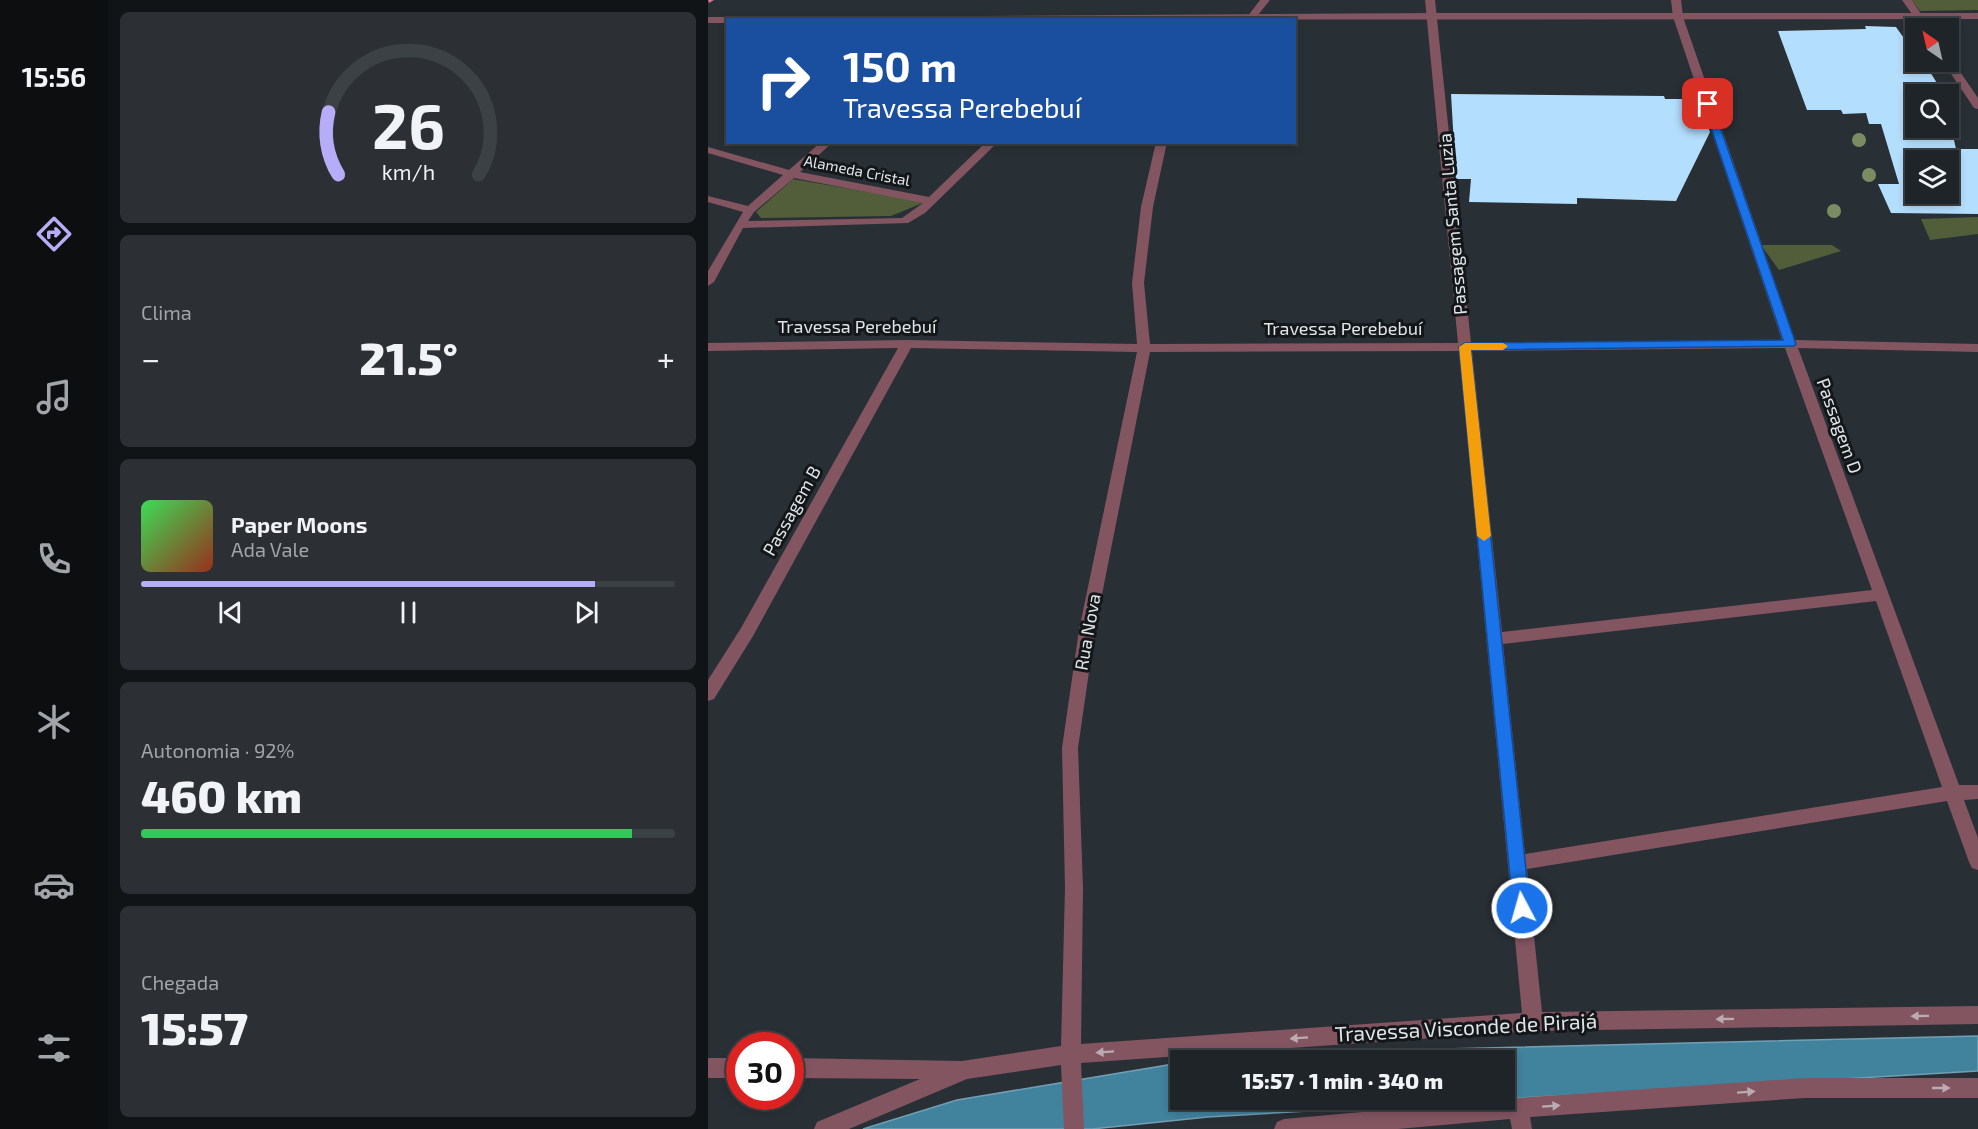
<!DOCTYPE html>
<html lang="pt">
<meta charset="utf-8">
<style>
body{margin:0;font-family:"Exo 2",sans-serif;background:#2c3034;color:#f1f3f6;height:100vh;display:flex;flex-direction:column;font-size:22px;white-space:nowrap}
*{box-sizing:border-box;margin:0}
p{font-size:20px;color:#a1a4a8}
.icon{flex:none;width:33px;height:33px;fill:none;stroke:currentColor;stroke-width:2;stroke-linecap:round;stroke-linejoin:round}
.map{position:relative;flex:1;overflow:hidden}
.details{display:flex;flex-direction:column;gap:12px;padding:12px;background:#111416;width:600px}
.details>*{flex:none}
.hud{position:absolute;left:18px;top:18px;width:570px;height:126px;border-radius:0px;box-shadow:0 3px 9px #0003,0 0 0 2px #3c4145;background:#1a4fa0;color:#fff;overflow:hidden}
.needle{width:39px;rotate:326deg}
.controls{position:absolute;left:1197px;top:18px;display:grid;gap:12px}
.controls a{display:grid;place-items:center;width:54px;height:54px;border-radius:0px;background:#1f2428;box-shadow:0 3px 9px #0003,0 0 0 2px #3c4145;font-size:30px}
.speed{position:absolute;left:18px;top:1032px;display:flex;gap:12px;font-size:30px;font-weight:700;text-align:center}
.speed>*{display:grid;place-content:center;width:78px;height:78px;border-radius:50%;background:#1f2428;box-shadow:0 3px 9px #0003,0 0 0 2px #3c4145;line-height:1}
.speed .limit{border:9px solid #d22;background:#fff;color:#111}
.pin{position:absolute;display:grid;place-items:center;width:51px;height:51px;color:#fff;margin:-26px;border-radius:12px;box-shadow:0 3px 9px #0006}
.me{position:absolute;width:66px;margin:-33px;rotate:354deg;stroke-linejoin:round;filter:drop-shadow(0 0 4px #0008)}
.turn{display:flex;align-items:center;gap:21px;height:126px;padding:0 18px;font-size:27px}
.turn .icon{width:78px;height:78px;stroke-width:2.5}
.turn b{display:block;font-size:42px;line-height:51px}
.big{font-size:45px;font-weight:800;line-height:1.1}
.details .widget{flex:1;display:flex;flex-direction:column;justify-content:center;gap:9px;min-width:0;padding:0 21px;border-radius:9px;background:#2c3034}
.details .dial{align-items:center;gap:0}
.dial svg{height:156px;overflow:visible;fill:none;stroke:#3c4145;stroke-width:7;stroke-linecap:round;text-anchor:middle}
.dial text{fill:#f1f3f6;stroke:none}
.song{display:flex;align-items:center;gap:18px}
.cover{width:72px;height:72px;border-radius:9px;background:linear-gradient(135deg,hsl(130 70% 55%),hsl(10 70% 35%))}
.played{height:6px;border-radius:3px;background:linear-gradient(90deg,#b6acf8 85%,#3c4145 85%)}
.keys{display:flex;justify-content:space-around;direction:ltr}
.heat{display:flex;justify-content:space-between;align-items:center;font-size:33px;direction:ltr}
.charge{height:9px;border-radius:4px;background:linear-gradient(90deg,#34c759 92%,#3c4145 0)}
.trip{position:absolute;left:462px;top:1050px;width:345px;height:60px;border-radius:0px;background:#1f2428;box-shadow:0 3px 9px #0003,0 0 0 2px #3c4145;font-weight:800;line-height:60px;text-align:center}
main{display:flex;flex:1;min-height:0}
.menu{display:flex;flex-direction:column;width:108px;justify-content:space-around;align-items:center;background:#0c0e10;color:#a1a4a8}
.menu .icon{width:42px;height:42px}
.menu .selected{color:#b6acf8}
.menu b{font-size:27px;color:#f1f3f6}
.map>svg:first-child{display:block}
.green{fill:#525d39}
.water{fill:#41829d;stroke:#71a0b4;stroke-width:1.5}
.building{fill:#b4defe;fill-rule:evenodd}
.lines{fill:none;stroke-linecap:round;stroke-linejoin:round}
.minor{fill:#825561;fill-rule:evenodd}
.tertiary{fill:#825561;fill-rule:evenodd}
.primary{fill:#d47892;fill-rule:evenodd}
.tree{fill:#7c8c62}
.oneway{fill:#baabb2}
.route{fill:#1a73e8;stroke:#114b97;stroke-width:1.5}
.slow{fill:#f59e0b}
.labels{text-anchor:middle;stroke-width:6;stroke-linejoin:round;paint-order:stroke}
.far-street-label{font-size:15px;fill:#e0e5e8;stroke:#14171a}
.street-label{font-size:18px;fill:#e0e5e8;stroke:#14171a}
.near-street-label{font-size:21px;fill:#e0e5e8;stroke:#14171a}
</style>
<main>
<nav class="menu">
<b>15:56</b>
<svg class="icon selected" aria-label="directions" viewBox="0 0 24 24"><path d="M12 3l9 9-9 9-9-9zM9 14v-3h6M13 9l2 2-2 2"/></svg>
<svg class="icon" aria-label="music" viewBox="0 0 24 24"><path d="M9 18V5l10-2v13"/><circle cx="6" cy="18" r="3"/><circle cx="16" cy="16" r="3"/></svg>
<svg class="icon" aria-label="phone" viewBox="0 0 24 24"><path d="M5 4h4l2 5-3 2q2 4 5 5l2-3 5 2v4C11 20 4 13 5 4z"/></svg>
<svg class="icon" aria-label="climate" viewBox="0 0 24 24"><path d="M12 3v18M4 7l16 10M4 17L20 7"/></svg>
<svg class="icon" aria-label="car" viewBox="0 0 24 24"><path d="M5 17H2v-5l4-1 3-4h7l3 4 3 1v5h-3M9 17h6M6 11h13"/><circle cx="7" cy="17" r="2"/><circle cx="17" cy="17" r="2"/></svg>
<svg class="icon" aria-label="filters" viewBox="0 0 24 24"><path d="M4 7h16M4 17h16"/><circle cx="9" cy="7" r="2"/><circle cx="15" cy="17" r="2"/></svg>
</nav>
<section class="details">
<div class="widget dial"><svg viewBox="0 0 100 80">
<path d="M14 69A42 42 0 1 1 86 69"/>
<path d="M14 69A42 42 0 0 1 9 37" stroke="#b6acf8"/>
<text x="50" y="56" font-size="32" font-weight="700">26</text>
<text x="50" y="72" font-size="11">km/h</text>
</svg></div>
<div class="widget"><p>Clima</p>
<div class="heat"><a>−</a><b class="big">21.5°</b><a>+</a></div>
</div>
<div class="widget">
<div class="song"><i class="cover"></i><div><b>Paper Moons</b><p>Ada Vale</p></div></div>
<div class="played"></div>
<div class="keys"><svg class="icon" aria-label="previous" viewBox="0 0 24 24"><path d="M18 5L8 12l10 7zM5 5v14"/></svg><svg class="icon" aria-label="pause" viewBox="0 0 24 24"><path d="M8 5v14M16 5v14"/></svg><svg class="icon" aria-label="next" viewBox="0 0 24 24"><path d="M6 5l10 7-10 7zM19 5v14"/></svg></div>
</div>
<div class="widget"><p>Autonomia · 92%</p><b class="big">460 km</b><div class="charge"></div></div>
<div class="widget"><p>Chegada</p><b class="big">15:57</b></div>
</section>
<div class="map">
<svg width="1270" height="1129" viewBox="0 0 1270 1129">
<rect width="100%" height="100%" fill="#293035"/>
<g class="green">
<path d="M1204,0H1270V10L1212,11Z"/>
<path d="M85,179L217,202L183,216L53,218L48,212Z"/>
<path d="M1270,217V234L1222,240L1213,219Z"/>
<path d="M1053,245H1124L1133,251L1071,270Z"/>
</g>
<g class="water">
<path d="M1270,1036V1071L797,1099L796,1060H490L531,1054Z"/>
<path d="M472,1063V1100H787L500,1117L384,1129H155L249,1100Z"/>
</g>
<g class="building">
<path d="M1157,26L1188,27L1208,55V62H1216L1235,93L1208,94V128H1240V113L1248,149H1270V214L1183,213L1170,184H1191L1173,124H1161L1158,113L1135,114L1133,110H1099L1070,31L1158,29ZM1208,160H1240V194H1208Z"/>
<path d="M743,94L956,96L957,99H990L1002,132L968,201L869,198V204L761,202L763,179H748Z"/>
</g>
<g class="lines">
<g class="minor">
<path d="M552,0H562L546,20H537Z"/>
<path d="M717,0H727L763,343L1074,340L965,17L963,0H973L975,17L1087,340L1270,344V352L1090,348L1251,785H1270V799L1256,800L1270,838V870L1264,868L1261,862L1239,801L819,869L834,1012L1270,1006V1024L825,1031L373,1063L376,1129H356L353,1065L259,1079L141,1129H106L109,1122L212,1079L82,1078V1058L254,1061L353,1046L357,888L354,748L371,630L429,352L203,348L45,636L6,699L0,701V680L33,628L190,348L0,351V343L199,340L429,344L424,283L433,207L448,142H459L445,207L436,283L442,344L750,343ZM1077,348L1164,590L794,632L764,351ZM751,351L814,1013L373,1044L375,888L370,748L387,630L442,352ZM1168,601L1234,787L817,854L795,644Z"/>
<path d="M1194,0H1204L1222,28H1214Z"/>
<path d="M1240,59L1244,60L1270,98V109L1266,108L1235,62H1240Z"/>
<path d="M113,142H125L92,172L221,197L278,142H290L217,213L200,223L35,228L6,282L0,286V271L35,212L0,202V196L40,206L75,175L0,153V147L81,170ZM86,178L215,203L194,218L40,221L46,212Z"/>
<rect x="0" y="1058" width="32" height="20"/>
<path d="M1097,1078H1270V1098H1097L822,1117L824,1129H804L802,1119L690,1129H566L569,1122L576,1119L810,1098Z"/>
</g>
<g class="tertiary">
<path d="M725,13H1270V19L122,20L126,17Z"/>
<path d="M0,17H20L24,20H20V23H0Z"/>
</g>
<path class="primary" d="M0,0H6L1,3Z"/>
</g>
<g class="tree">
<circle cx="1151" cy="140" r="7"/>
<circle cx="1161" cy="175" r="7"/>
<circle cx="1126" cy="211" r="7"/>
</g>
<defs><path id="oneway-solid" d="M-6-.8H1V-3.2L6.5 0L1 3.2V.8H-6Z" transform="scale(1.5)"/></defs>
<g class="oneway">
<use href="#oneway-solid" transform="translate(1212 1016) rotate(179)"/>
<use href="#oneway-solid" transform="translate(1017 1019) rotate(179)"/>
<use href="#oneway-solid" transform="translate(591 1038) rotate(176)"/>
<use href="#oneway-solid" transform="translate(397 1052) rotate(176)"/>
<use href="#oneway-solid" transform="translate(1233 1088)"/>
<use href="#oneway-solid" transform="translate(1038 1092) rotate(-4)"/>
<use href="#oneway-solid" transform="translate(843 1106) rotate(-4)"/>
</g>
<path class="route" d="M996,102L1004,104L1088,344L1086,346L763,350L822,908L820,914L814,916L808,914L805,908L751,347L757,343L1075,340L995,104Z"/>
<path class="slow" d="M757,343H795L800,346L795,350H763L783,536L776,541L769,536L751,347Z"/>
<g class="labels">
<g class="far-street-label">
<text transform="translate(149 171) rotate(11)" y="5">Alameda Cristal</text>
</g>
<g class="street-label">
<text transform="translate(745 224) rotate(-95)" y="6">Passagem Santa Luzia</text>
<text x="149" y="333">Travessa Perebebuí</text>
<text x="635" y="335">Travessa Perebebuí</text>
<text transform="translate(1131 426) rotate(70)" y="6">Passagem D</text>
<text transform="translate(84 511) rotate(-61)" y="6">Passagem B</text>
<text transform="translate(380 632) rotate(-80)" y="6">Rua Nova</text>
</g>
<g class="near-street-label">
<text transform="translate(758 1028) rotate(-3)" y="7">Travessa Visconde de Pirajá</text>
</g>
</g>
</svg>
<div class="controls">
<a><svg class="needle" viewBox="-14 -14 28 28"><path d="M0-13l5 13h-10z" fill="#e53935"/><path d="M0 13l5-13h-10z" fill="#a1a4a8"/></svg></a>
<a><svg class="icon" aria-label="search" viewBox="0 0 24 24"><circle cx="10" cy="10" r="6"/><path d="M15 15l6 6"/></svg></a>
<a><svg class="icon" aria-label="layers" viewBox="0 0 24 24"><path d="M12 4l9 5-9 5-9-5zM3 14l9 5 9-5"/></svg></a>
</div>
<div class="speed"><div class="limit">30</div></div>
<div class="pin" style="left:1000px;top:104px;background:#d93025"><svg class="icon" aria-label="arrive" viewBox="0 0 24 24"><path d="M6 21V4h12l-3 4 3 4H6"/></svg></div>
<svg class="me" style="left:814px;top:908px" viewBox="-20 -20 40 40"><circle r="17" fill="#1a73e8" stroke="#fff" stroke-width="3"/><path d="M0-11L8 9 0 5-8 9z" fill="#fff"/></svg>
<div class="trip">15:57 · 1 min · 340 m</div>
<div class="hud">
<div class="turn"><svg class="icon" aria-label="right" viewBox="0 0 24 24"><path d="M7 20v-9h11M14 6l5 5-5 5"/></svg><div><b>150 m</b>Travessa Perebebuí</div></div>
</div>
</div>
</main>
